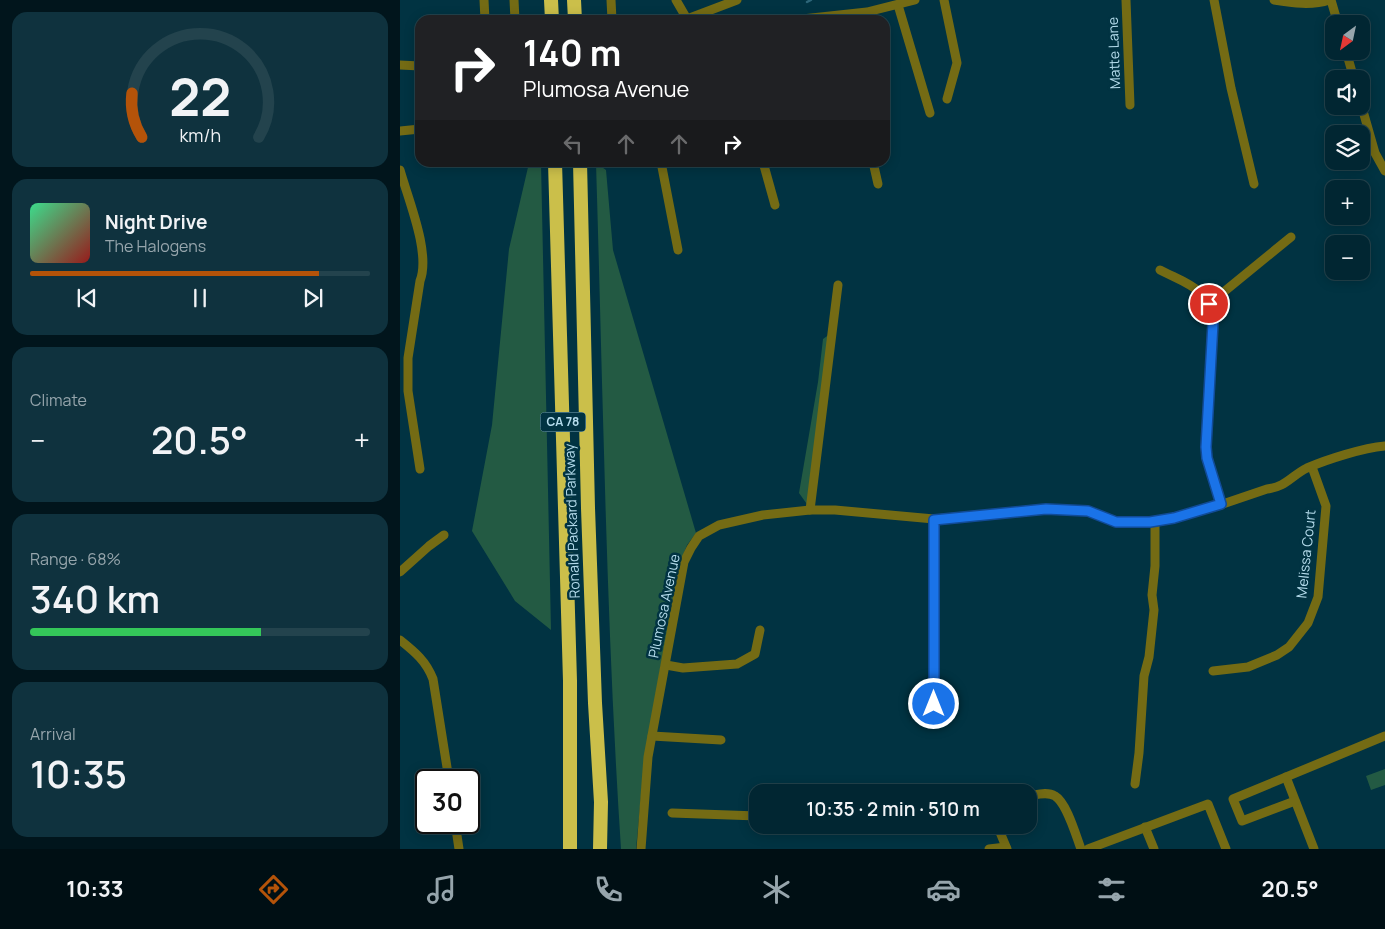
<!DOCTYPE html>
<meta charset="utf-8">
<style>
body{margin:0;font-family:Manrope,sans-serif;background:#0f323e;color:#f1f3f6;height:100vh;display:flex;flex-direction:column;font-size:19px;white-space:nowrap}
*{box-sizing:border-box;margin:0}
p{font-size:16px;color:#96a5ac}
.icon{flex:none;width:28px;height:28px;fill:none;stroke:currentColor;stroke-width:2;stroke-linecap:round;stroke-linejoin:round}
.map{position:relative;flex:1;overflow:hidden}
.details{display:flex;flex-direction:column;gap:12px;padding:12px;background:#01151c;width:400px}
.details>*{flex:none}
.guide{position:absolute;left:15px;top:15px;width:475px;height:152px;border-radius:15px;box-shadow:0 2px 12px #0003,0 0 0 1px #23434d;background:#202124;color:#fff;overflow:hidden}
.needle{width:32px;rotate:213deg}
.controls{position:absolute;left:925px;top:15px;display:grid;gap:10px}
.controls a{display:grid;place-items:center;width:45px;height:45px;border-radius:10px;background:#012632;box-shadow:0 2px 12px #0003,0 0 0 1px #23434d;font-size:25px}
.speed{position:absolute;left:15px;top:769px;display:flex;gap:10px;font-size:25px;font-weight:700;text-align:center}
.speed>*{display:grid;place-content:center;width:65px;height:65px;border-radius:50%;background:#012632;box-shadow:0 2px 12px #0003,0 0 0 1px #23434d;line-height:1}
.speed .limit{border:2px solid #111;border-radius:8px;background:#fff;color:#111}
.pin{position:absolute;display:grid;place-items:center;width:42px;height:42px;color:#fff;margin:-21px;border:2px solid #fff;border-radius:50%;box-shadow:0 1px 5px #0007}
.me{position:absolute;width:55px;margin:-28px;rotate:0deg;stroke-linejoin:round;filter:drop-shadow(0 0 4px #0008)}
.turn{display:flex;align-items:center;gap:18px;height:105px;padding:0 25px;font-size:22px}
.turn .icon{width:65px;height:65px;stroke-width:2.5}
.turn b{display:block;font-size:35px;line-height:42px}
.lanes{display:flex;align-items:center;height:48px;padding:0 25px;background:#0003;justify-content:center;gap:25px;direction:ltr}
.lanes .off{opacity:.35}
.big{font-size:38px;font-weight:600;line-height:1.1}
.details .tile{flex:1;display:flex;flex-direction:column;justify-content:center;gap:8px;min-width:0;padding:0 18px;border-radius:15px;background:#0f323e}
.details .dial{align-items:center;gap:0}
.dial svg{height:130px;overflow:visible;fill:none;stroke:#23434d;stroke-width:7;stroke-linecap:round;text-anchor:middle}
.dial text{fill:#f1f3f6;stroke:none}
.song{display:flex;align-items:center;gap:15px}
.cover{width:60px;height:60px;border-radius:8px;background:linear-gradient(135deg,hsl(150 70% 55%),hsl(0 70% 35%))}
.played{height:5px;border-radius:2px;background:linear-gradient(90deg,#b45309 85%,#23434d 85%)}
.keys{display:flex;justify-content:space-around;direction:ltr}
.heat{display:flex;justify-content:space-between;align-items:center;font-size:28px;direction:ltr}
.charge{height:8px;border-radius:4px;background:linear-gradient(90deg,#34c759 68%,#23434d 0)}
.trip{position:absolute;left:349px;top:784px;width:288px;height:50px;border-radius:15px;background:#012632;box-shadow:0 2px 12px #0003,0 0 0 1px #23434d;font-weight:600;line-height:50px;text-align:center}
.menu{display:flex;height:80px;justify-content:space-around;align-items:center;background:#000f14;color:#96a5ac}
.menu .icon{width:35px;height:35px}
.menu .on{color:#b45309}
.menu b{font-size:22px;color:#f1f3f6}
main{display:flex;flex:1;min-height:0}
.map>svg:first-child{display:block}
.green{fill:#235a43}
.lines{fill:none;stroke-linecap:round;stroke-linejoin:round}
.stream{stroke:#2d6679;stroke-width:2.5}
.minor{stroke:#746b14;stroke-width:9}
.highway{stroke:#cbbf4a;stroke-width:14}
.route-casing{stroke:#114b97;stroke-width:12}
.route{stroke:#1a73e8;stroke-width:9}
.labels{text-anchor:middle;stroke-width:5;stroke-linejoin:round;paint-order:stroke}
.shield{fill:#013342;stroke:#7fa9b9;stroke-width:1}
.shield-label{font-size:12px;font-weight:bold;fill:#b5dcec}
.street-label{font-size:14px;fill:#b5dcec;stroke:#013342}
</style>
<main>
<section class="details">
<div class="tile dial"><svg viewBox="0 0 100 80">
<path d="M14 69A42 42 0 1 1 86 69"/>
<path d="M14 69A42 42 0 0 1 8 42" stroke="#b45309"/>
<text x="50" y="56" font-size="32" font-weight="700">22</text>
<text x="50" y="72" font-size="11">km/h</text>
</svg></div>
<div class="tile">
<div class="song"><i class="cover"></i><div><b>Night Drive</b><p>The Halogens</p></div></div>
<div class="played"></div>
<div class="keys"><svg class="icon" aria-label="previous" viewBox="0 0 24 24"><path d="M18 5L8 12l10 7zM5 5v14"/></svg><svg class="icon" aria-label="pause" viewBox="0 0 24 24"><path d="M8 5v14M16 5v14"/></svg><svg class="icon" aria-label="next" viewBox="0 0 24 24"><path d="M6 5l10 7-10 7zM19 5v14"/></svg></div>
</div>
<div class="tile"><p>Climate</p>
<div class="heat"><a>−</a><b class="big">20.5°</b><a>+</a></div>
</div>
<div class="tile"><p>Range · 68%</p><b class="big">340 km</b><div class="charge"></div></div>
<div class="tile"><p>Arrival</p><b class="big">10:35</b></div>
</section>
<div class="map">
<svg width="985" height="849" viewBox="0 0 985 849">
<rect width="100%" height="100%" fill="#013342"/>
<g class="green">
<path d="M129,163H141L151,630L115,601L72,531L92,425L109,249Z"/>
<path d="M196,163L206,170L213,250L296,533L287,545L279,565L245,754L236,849H221C206,621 203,392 196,163Z"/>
<path d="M430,334L409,507L399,493L418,382L423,339Z"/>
<path d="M985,769V785L971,790L966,776Z"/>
</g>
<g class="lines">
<path class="stream" d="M407,2L411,0"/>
<g class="minor">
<path d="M84,0L85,20"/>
<path d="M114,0L115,20"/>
<path d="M211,0L212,20"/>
<path d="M276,0L287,19L337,0"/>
<path d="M544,0L557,63L547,99"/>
<path d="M726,0L730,105"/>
<path d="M814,0L831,88L854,184"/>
<path d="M874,0C892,3 912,6 929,0"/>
<path d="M931,0L938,24"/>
<path d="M498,5L530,113"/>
<path d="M393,20L467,12L515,0"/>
<path d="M946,51L954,79"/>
<path d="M0,65L20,66"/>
<path d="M961,104L975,153L985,171"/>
<path d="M0,131L20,129"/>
<path d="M261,162L278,250"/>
<path d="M363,162L375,205"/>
<path d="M473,162L478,184"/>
<path d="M0,170C8,199 31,253 20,281L8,358V391L20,469"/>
<path d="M760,270C787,284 810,288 813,323L806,435L807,458L821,505"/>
<path d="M809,304L891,237"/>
<path d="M410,510L438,285"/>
<path d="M0,572L29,546L44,535"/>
<path d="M0,640C15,652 26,661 33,679L49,780"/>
<path d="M266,665L283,668L337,664L355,654L360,630"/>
<path d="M813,671L848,667L877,655L889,647L908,623L918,597L926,506L912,467"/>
<path d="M534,723V519"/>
<path d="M252,736L321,740"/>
<path d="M886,777L914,849"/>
<path d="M735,784L739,753L744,676L749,657L754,610L752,595L755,566V521"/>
<path d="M628,796C636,795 647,791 655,796C667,803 676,836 681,849"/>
<path d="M895,801L842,821L833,799L985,736"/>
<path d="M272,813L358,816"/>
<path d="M55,822L59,849"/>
<path d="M597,825L607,849"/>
<path d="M745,827L754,849"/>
<path d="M241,849L248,757L284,562L291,548L299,536L319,525L363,515L410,510H435L534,519L646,509L688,511L716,522H750L774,518L811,508L867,489C886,487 891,476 907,468C928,459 963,448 985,446"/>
<path d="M589,849L606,847"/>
<path d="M688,849L808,804L826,849"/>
</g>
<g class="highway">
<path d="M151,0L152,20"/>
<path d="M174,0L175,20"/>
<path d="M155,162L170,681V849"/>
<path d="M180,162L188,508L195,703L201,802L200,849"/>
</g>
</g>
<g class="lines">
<g class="route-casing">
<path id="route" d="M534,704V520L646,509L688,511L716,522H750L774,518L821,504L807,458L806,447L813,323L812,309L809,304"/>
</g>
<use href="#route" class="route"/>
</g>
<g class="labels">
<rect class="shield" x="140.5" y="412.5" width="45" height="19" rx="4"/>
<g class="shield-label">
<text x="163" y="426">CA 78</text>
</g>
<g class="street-label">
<text transform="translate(714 53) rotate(-92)" y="5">Matte Lane</text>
<text transform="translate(172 521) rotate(-92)" y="5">Ronald Packard Parkway</text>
<text transform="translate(906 554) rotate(-84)" y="5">Melissa Court</text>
<text transform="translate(264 606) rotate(-78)" y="5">Plumosa Avenue</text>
</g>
</g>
</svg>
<div class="controls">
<a><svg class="needle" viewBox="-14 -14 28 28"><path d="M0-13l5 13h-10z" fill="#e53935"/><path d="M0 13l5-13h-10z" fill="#96a5ac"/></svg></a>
<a><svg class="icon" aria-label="sound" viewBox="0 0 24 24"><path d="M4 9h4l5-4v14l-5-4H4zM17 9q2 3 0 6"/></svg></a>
<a><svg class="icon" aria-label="layers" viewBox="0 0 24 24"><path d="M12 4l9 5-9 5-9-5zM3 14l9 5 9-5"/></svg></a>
<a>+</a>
<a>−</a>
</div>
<div class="speed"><div class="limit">30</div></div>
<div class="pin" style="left:809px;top:304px;background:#d93025"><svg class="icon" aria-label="arrive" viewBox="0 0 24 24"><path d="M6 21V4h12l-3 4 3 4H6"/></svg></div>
<svg class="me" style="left:534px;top:704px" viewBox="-20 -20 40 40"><circle r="17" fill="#1a73e8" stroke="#fff" stroke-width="3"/><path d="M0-11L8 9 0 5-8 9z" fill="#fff"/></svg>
<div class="trip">10:35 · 2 min · 510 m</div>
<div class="guide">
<div class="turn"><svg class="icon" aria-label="right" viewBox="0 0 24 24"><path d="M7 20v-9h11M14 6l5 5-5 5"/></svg><div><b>140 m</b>Plumosa Avenue</div></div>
<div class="lanes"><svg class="icon off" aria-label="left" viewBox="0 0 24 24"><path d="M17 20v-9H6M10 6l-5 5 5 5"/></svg><svg class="icon off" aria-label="ahead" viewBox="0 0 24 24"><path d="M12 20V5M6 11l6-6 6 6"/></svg><svg class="icon off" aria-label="ahead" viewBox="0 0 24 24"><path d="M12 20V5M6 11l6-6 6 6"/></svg><svg class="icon" aria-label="right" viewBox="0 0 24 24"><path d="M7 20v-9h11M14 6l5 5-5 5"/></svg></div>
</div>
</div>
</main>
<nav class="menu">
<b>10:33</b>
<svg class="icon on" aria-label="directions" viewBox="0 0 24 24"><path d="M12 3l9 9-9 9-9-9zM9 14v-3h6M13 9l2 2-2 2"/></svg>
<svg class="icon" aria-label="music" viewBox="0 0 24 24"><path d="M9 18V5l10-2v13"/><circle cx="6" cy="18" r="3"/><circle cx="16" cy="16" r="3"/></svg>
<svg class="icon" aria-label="phone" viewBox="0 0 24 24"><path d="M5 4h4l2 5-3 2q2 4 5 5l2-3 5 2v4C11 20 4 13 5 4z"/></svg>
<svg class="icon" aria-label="climate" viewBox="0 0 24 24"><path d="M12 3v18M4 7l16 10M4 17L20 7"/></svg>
<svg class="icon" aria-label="car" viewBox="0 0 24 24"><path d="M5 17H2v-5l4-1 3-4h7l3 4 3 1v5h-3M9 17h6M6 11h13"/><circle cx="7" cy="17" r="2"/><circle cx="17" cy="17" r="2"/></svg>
<svg class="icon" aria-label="filters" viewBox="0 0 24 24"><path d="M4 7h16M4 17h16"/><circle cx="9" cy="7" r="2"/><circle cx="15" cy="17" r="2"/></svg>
<b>20.5°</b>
</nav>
